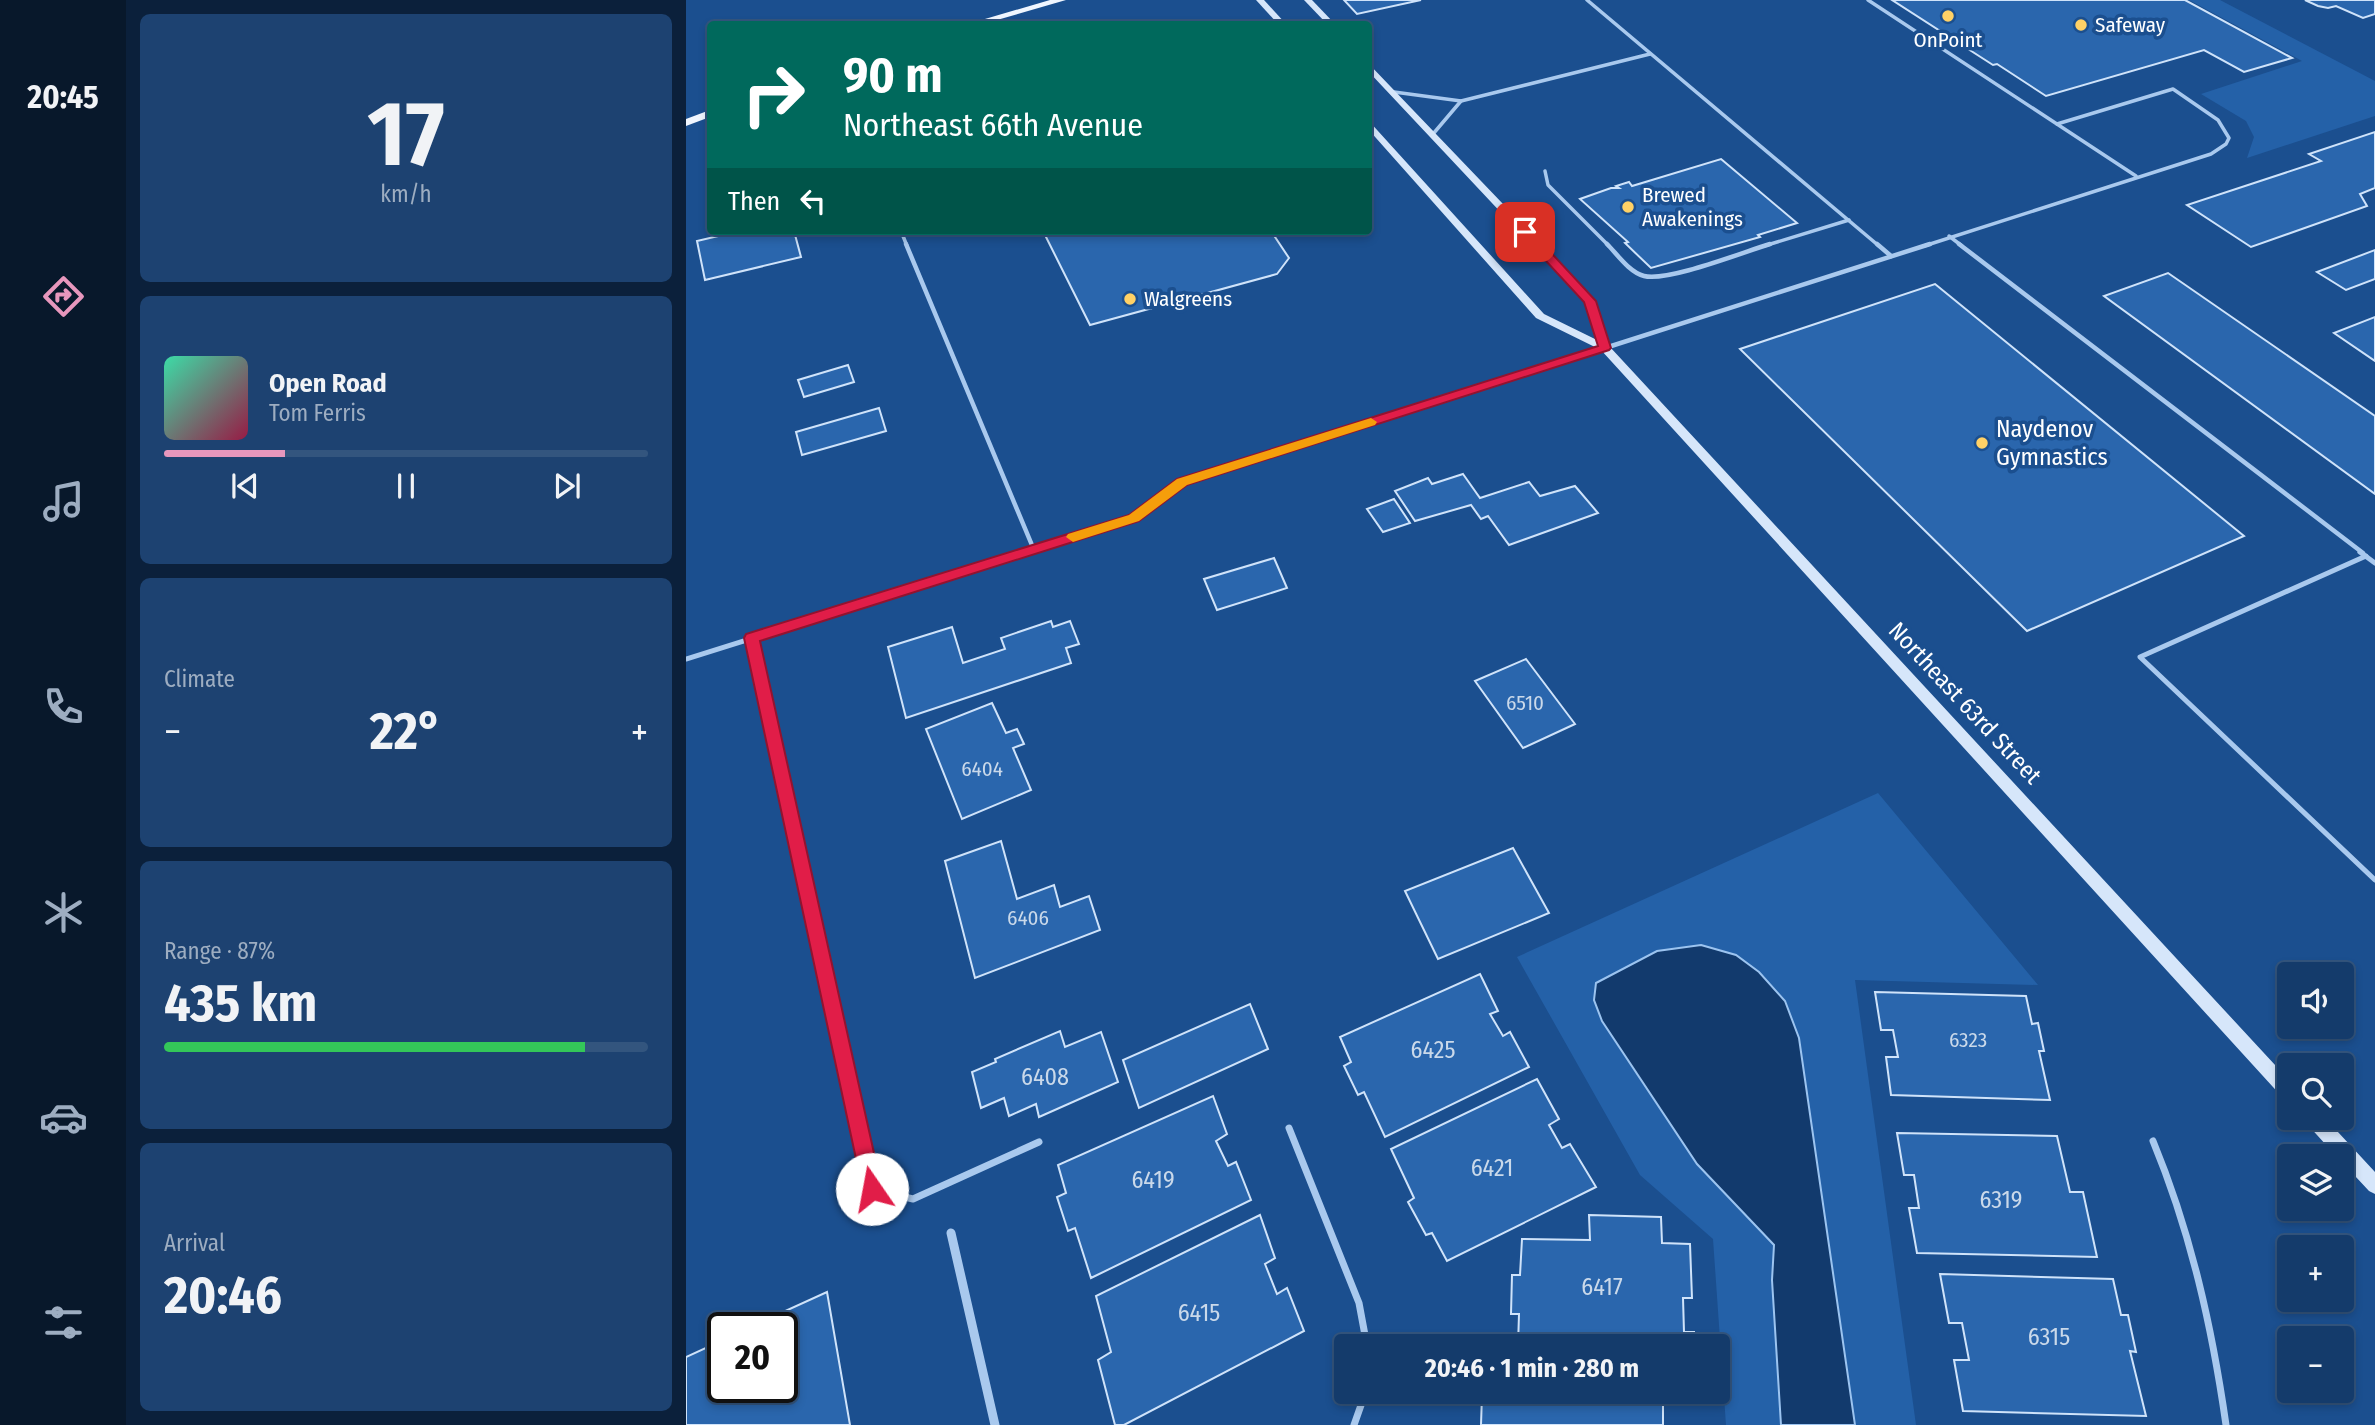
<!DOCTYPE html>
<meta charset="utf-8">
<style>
body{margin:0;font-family:"Fira Sans Condensed",sans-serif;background:#1d4271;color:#f1f3f6;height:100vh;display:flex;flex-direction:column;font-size:26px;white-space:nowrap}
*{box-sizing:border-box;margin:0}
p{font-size:23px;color:#9dadc1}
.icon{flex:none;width:38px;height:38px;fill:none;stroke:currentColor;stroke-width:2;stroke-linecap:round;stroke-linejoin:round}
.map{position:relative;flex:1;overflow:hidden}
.details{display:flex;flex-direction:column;gap:14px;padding:14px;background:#0b203b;width:560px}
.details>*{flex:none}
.guide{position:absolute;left:21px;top:21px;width:665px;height:214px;border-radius:7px;box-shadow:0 4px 10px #0003,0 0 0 2px #33557e;background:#00695c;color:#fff;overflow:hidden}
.fabs{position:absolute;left:1591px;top:962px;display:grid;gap:14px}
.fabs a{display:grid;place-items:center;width:77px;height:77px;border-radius:7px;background:#143b6b;box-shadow:0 4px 10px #0003,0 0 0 2px #33557e;font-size:35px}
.speed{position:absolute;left:21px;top:1312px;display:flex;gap:14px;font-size:35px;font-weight:700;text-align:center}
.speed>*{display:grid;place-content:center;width:91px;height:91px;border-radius:50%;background:#143b6b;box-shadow:0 4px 10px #0003,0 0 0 2px #33557e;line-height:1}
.speed .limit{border:4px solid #111;border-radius:10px;background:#fff;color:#111}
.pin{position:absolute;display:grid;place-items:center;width:60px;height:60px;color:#fff;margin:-30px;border-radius:14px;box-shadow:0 4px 10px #0006}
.me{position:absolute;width:77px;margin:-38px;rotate:348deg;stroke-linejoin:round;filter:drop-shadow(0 0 5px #0008)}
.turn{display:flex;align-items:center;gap:24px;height:147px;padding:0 21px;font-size:32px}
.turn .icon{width:91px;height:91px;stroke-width:2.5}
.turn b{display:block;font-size:49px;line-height:60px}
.then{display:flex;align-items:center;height:66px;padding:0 21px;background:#0003;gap:14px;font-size:26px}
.big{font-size:52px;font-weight:700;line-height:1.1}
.details .card{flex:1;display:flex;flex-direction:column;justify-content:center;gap:10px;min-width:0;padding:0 24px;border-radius:10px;background:#1d4271}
.details .dial{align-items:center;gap:0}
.dial b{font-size:91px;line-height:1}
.song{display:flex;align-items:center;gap:21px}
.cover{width:84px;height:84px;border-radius:10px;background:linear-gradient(135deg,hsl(160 70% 55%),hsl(340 70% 35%))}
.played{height:7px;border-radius:4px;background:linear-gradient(90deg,#e797bd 25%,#33557e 25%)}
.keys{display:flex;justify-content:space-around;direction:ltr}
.heat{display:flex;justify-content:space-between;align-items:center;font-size:38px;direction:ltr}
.charge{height:10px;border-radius:5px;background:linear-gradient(90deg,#34c759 87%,#33557e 0)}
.trip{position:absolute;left:648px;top:1334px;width:396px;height:70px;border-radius:7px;background:#143b6b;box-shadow:0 4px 10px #0003,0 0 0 2px #33557e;font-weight:700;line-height:70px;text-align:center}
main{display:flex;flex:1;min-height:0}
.tab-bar{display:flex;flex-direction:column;width:126px;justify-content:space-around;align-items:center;background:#08182b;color:#9dadc1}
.tab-bar .icon{width:49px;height:49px}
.tab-bar .selected{color:#e797bd}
.tab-bar b{font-size:32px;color:#f1f3f6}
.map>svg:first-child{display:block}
.green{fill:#2461a8}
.water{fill:#123a6d;stroke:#9cc4f0;stroke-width:2}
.building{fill:#2a66ad;stroke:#cfe3fa;stroke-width:2}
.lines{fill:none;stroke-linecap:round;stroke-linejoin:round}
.service-far3{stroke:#a9c9ee;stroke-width:3.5}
.service-far2{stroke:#a9c9ee;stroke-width:4.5}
.service-far1{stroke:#a9c9ee;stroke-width:5}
.service{stroke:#a9c9ee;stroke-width:7}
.minor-far1{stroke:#a9c9ee;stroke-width:5}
.minor{stroke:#a9c9ee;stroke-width:9}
.secondary{fill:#d6e6fa;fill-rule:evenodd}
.primary{fill:#f0f6ff;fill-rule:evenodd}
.route{fill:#e11d48;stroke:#92132f;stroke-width:2}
.slow{fill:#f59e0b}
.poi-dot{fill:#ffd166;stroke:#1b4f8f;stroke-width:2.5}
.labels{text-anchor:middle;stroke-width:7;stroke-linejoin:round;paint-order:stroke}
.far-poi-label{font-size:21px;fill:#fff;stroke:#1b4f8f;text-anchor:start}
.number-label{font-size:21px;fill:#cad9ea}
.poi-label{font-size:24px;fill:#fff;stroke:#1b4f8f;text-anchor:start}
.street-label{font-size:24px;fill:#fff;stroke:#1b4f8f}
.near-number-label{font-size:24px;fill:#cad9ea}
</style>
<main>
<nav class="tab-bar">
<b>20:45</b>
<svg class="icon selected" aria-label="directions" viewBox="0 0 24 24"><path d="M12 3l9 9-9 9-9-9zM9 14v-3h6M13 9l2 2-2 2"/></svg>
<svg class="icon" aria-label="music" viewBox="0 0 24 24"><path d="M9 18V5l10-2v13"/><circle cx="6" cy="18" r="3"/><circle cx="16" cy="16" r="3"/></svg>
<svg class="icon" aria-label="phone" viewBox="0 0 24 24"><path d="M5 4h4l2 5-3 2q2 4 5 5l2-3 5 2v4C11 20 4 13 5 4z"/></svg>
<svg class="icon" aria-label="climate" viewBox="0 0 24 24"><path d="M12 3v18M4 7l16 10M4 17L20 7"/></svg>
<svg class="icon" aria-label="car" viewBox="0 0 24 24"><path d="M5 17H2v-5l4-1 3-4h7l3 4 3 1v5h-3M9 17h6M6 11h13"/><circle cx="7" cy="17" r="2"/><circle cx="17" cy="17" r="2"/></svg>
<svg class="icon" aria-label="filters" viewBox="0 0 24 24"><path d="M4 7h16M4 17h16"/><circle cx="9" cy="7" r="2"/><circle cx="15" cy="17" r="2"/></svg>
</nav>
<section class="details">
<div class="card dial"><b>17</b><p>km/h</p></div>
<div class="card">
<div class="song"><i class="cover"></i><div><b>Open Road</b><p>Tom Ferris</p></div></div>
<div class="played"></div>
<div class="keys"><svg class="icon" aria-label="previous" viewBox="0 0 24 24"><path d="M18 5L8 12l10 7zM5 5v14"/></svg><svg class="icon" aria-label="pause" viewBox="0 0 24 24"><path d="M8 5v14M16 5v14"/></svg><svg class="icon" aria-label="next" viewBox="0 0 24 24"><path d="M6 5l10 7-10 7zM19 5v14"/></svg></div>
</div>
<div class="card"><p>Climate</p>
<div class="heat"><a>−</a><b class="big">22°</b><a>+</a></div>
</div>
<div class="card"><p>Range · 87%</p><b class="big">435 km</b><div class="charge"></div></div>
<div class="card"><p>Arrival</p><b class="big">20:46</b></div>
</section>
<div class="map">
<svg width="1689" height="1425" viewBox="0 0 1689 1425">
<rect width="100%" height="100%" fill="#1b4f8f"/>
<g class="green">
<path d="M1503,0H1534L1689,81V116L1561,158L1568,137L1560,121L1515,94L1616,61Z"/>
<path d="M1192,793L1352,985L1169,980L1230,1425H1040L1027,1239L954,1175L831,957Z"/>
</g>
<path class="water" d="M1015,945L1050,955L1073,972L1099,1001L1113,1038L1169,1425H1095L1086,1280L1088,1245L1011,1164L916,1021L908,1000L910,983L971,951Z"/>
<g class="building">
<path d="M658,0H735L671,14Z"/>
<path d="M1206,0H1499L1606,58L1558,72L1518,50L1360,96L1311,64L1307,65Z"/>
<path d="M1619,0H1689V14L1677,18L1650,6L1642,8L1632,6Z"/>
<path d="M1689,132V188L1674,194L1681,206L1565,247L1501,205L1635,161L1623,154Z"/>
<path d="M1035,159L1111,223L1072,235L1074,237L965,268L939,243L942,242L894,199L925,188H933L930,186L943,182L946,186Z"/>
<path d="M41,231H108L115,257L19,280L11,241L41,234Z"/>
<path d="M357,231H585L603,258L591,274L404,325Z"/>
<path d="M1689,250V279L1660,290L1631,272Z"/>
<path d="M1482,273L1689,416V494L1418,296Z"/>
<path d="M1249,284L1558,536L1341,631L1054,349Z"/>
<path d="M1689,317V361L1648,333Z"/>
<path d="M162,365L168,382L118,397L112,380Z"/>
<path d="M193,408L200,431L116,455L110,432Z"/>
<path d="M777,474L794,498L843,482L854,496L889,486L912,513L823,545L802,516L795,519L785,505L729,521L709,491L742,478L746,484Z"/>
<path d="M708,499L724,523L697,532L681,509Z"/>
<path d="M588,558L601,588L531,610L518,579Z"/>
<path d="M365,621L367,627L384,621L393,644L380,648L385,663L220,718L202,647L266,627L277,663L319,649L315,638Z"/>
<path d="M840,659L889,724L837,748L789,681Z"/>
<path d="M306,703L320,733L331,729L338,744L327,748L345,790L276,819L240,729Z"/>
<path d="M315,841L331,899L368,885L374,907L403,896L414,930L289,978L259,861Z"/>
<path d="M827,848L863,913L752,959L719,891Z"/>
<path d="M794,974L812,1011L804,1014L817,1036L824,1032L843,1067L699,1137L678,1092L672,1095L658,1066L665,1062L654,1037Z"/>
<path d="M1189,992L1340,996L1346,1024L1352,1023L1358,1051H1353L1364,1100L1205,1095L1200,1057H1212L1207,1030H1195Z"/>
<path d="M564,1004L582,1049L453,1108L437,1060Z"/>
<path d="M374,1031L379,1047L415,1032L432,1082L353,1117L350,1104L323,1116L318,1098L295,1108L286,1072L310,1062L309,1059Z"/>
<path d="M851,1079L873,1119L863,1125L876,1148L884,1144L910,1187L761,1261L746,1233L740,1235L722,1202L728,1198L705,1149Z"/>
<path d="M527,1096L541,1134L530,1141L542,1166L550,1162L565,1200L405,1278L389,1228L382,1231L371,1197L380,1193L372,1165Z"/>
<path d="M1211,1133L1371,1136L1384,1192H1397L1411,1257L1231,1253L1223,1208H1233L1228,1175H1218Z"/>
<path d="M574,1215L589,1258L579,1264L591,1294L601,1288L618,1331L438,1425H429L412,1360L425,1352L410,1296Z"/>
<path d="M903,1215L975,1217L976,1243L1004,1244L1006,1298H997L998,1332H1008L1009,1346H832L833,1314H825L826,1275H834L836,1239L904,1240Z"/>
<path d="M1254,1274L1427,1279L1435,1315H1442L1450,1352L1444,1351L1460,1416L1277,1411L1268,1360H1283L1276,1323H1263Z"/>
<path d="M141,1292L164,1425H0V1357L37,1340V1388H96V1328H62Z"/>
<path d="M796,1395L977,1399V1425H795Z"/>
</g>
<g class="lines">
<g class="service-far3">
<path d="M901,0L1193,246"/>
<path d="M1182,0L1450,176"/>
<path d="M708,92L775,101L964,54"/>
<path d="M747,134L775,101"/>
<path d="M859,171L862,185L923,246"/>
<path d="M215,231L221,246"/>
<path d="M1263,236L1276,246"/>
<path d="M1078,246L1163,220"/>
<path d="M1238,246L1525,154L1540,144L1543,138L1532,120L1487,89L1371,124"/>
</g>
<g class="service-far2">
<path d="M220,244L348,550"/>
<path d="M921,244C931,254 943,272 958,276C982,282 1057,252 1084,244"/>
<path d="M1191,244L1205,256"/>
<path d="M1273,244L1677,553"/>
<path d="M919,348L1244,244"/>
<path d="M335,553L448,518L496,482"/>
</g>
<g class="service-far1">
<path d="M1674,552L1689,563"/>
<path d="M1680,556L1454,657L1689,880"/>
<path d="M65,638L131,940"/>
<path d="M0,659L341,552"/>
</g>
<g class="service">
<path d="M130,938L185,1189L227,1199L353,1142"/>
<path d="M603,1128L673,1303L681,1346"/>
<path d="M1467,1141C1505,1233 1526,1327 1540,1425"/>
<path d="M668,1425L680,1391"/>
</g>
<path class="minor-far1" d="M496,482L919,348"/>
<path class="minor" d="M265,1233L309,1425"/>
<g class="secondary">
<path d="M570,0H578L600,24H592Z"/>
<path d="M618,0H626L649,24H641Z"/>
<path d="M682,63L908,299L924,347L1603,1080V1100L1597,1098L915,350L850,318L682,129V120L858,314L911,340L899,302L682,71Z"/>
<path d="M1618,1118H1639L1689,1172V1194L1683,1191L1656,1162V1157H1651L1621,1124Z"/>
</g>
<g class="primary">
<path d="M364,0H380L297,24H282Z"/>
<path d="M24,110V117L0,126V119Z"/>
</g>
</g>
<path class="route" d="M835,229H843L910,301L925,348L923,350L501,485L453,521L74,641L196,1189L193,1196L186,1199L178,1196L58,638L60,634L443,515L491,479L912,346L898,302L835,234Z"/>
<path class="slow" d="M685,418L691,422L689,425L501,485L453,521L387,542L380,537L382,534L443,515L491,479Z"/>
<g class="poi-dot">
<circle cx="1262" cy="16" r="7"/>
<circle cx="1395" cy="25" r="7"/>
<circle cx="942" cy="207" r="7"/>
<circle cx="444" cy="299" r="7"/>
<circle cx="1296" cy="443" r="7"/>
</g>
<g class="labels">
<g class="far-poi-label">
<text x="1409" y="32">Safeway</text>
<text x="1262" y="47" text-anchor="middle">OnPoint</text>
<text x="956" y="202">Brewed<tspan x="956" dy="24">Awakenings</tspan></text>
<text x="458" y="306">Walgreens</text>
</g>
<g class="number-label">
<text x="839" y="710">6510</text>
<text x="296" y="776">6404</text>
<text x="342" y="925">6406</text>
<text x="1282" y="1047">6323</text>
</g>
<g class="poi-label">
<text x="1310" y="437">Naydenov<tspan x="1310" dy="28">Gymnastics</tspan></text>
</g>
<g class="street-label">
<text transform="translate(1279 703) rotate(47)" y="8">Northeast 63rd Street</text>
</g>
<g class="near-number-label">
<text x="747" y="1058">6425</text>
<text x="359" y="1085">6408</text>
<text x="806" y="1176">6421</text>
<text x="467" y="1188">6419</text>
<text x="1315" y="1208">6319</text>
<text x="916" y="1295">6417</text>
<text x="513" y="1321">6415</text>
<text x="1363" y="1345">6315</text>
</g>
</g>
</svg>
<div class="fabs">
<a><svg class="icon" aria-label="sound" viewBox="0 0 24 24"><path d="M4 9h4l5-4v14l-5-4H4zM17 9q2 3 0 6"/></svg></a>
<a><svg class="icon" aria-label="search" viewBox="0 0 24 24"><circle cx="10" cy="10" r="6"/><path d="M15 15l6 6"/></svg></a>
<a><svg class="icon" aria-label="layers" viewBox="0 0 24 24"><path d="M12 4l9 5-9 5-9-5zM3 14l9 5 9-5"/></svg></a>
<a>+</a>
<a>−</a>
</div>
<div class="speed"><div class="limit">20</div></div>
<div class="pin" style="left:839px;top:232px;background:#d93025"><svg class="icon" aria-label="arrive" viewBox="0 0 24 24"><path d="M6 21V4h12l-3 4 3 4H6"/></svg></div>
<svg class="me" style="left:186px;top:1189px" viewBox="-20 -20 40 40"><circle r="19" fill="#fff"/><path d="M0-13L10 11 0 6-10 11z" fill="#e11d48"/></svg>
<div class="trip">20:46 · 1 min · 280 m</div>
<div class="guide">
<div class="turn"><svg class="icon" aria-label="right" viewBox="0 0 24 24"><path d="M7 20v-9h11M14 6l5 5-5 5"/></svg><div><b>90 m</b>Northeast 66th Avenue</div></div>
<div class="then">Then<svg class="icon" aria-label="left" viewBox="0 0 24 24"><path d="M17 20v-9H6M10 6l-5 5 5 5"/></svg></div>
</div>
</div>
</main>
